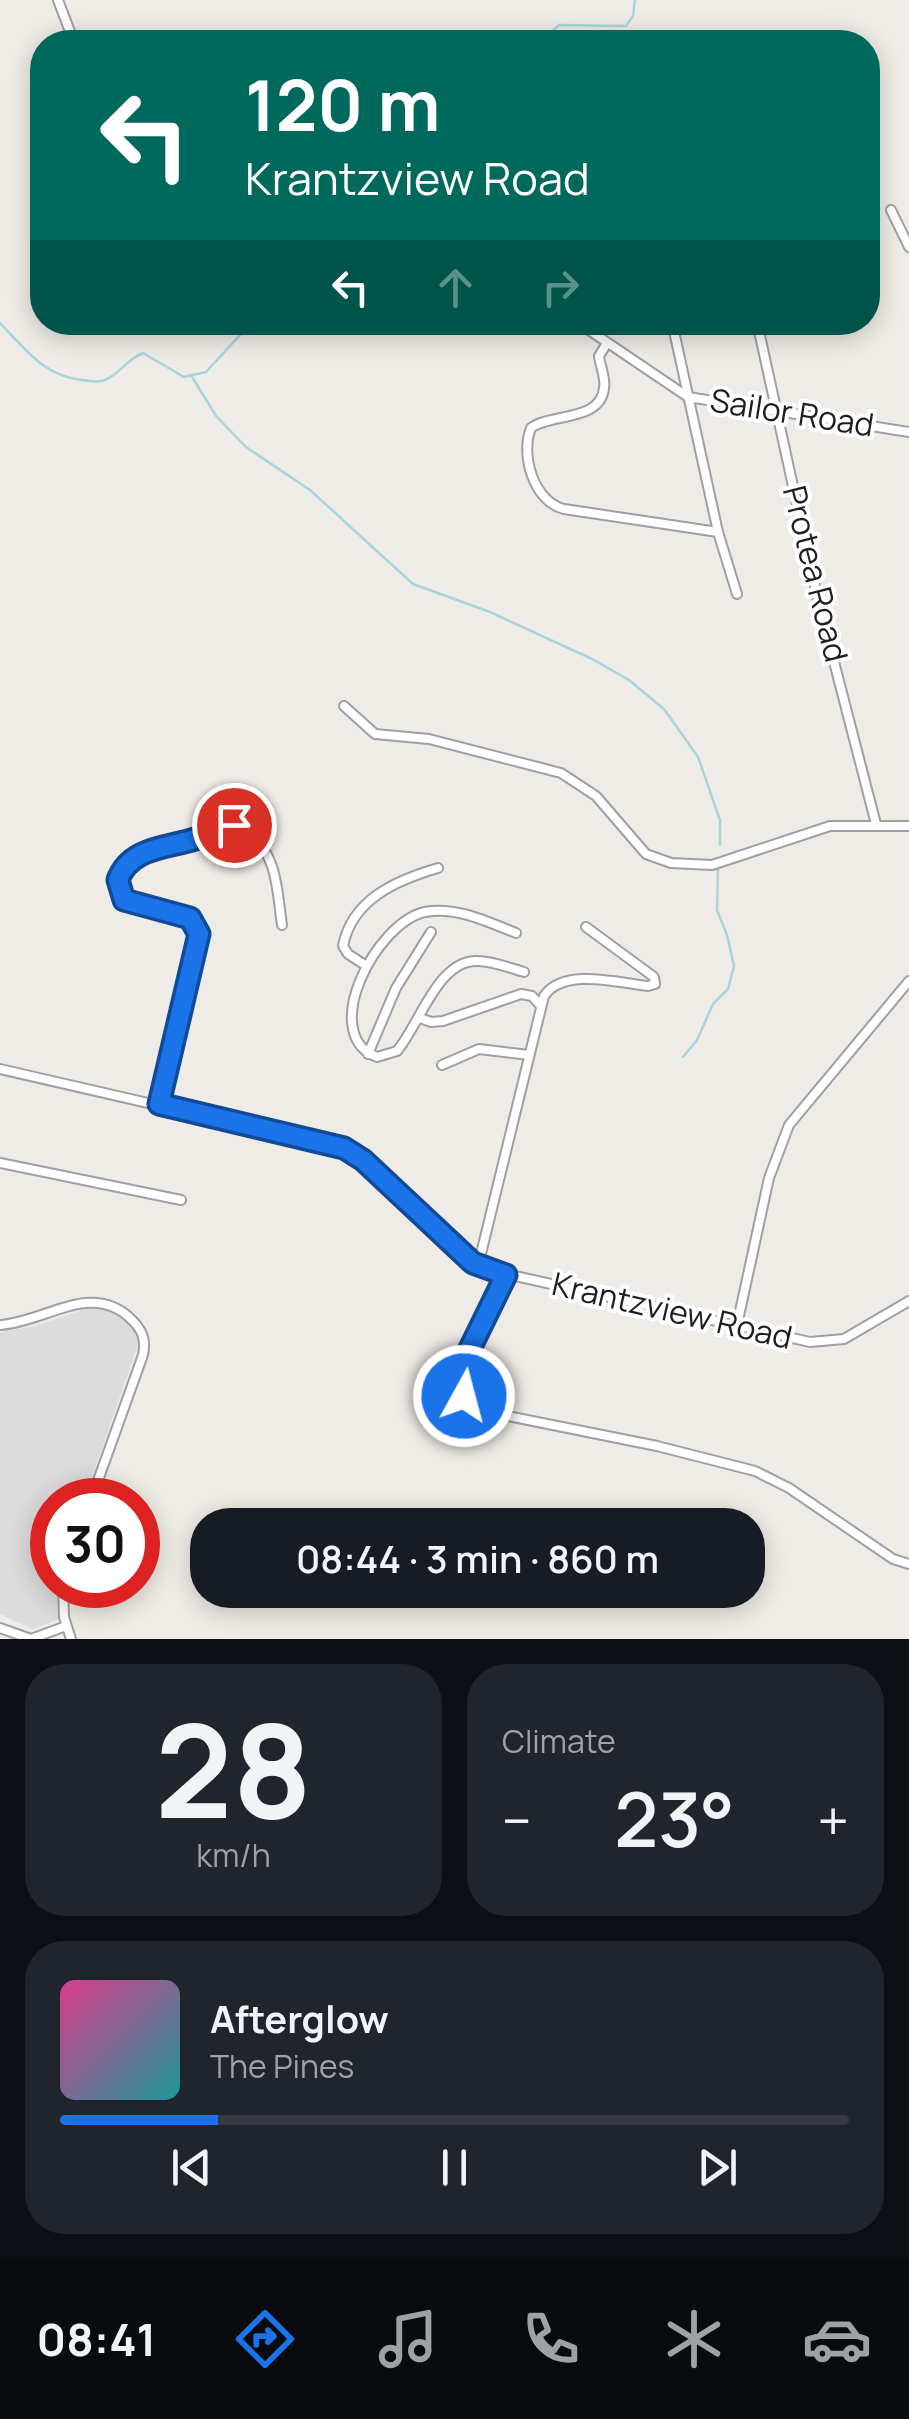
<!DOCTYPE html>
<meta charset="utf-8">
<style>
body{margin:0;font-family:Manrope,sans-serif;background:#20242c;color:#f1f3f6;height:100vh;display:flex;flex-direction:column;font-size:38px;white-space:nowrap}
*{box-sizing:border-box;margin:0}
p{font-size:32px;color:#9ea1a6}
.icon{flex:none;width:55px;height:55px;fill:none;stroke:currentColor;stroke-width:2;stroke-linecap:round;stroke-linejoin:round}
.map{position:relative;height:1639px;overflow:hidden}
.drawer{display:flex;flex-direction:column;gap:25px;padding:25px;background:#0d0f14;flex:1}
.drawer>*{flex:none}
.guide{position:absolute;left:30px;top:30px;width:850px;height:305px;border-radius:40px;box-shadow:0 5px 25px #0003;background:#00695c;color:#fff;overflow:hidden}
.speed{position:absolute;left:30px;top:1478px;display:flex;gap:20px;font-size:50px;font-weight:700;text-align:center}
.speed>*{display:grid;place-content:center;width:130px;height:130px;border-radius:50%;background:#171b24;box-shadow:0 5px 25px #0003;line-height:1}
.speed .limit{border:15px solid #d22;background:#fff;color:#111}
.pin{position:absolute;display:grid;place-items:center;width:85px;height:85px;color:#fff;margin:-42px;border:5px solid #fff;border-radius:50%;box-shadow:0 2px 10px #0007}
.me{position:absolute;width:110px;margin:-55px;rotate:7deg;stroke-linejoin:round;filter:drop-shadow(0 0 8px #0008)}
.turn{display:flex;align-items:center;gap:35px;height:210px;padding:0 50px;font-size:45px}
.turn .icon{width:130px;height:130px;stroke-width:2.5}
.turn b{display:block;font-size:70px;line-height:85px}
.lanes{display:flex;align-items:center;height:95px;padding:0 50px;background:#0003;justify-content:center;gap:50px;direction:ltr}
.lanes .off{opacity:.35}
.big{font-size:75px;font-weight:600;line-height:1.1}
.drawer .card{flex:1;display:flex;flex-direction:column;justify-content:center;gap:15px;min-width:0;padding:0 35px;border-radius:40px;background:#20242c}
.drawer .dial{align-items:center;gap:0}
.dial b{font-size:130px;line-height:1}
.song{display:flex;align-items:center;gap:30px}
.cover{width:120px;height:120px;border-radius:15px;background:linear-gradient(135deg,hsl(330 70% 55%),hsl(180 70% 35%))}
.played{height:10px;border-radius:5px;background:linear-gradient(90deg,#1a73e8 20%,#363941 20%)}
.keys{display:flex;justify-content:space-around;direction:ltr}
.heat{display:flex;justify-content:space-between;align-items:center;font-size:55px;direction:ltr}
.drawer .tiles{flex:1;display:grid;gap:25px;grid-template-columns:1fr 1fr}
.card:last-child{grid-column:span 2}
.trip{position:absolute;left:190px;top:1508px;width:575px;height:100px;border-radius:40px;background:#171b24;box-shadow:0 5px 25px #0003;font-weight:600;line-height:100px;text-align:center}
.dock{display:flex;height:160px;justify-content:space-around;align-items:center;background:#090b0e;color:#9ea1a6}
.dock .icon{width:70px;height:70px}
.dock .on{color:#1a73e8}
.dock b{font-size:45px;color:#f1f3f6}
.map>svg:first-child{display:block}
.residential{fill:#dddcdc}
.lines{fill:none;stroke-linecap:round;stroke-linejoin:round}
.stream{stroke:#a9d4da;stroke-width:2.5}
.street-casing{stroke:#a0a0a0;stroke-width:12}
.street{stroke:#fff;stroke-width:8}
.route-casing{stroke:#114b97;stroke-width:25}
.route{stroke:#1a73e8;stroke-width:18}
.labels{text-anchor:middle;stroke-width:8;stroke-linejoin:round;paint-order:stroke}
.street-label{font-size:32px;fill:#1f1f1f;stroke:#fff}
</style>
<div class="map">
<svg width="909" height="1639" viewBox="0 0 909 1639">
<rect width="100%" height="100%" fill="#efebe6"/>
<path class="residential" d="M94,1306L119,1313L135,1327L139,1342L84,1500H52V1585H56L58,1620L32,1629L0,1614V1332L36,1326Z"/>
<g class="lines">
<g class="stream">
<path d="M550,42L548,35L559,25L626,26L633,16L635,0"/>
<path d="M0,323C25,349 44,376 82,380C90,381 98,383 105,380C122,373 124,361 143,353L184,377L206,372L252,322"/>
<path d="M191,375L216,416L246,447L310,490L413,584L490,612L592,659L629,680L664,709L698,757L720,820V845"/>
<path d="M683,1057L697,1040L713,1004L728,989L734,966L727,935L717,910L718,867"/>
</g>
<g class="street-casing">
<g id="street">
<path d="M58,0L74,42"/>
<path d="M891,210L909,247"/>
<path d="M577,322L688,397L909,432"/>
<path d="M672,322L718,532L737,594"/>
<path d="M757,322L818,600L876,824"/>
<path d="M607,343L599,356C600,366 606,378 604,388C601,422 550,413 531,428C520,455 534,502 564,509L718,532"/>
<path d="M344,706L375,734L429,739L561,773L596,796L646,854L671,863L712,865L830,826H909"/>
<path d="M516,933C488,922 456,906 425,912C377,922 317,1034 377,1057L397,1051C420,1024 438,959 478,961C493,961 509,968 524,972"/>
<path d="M365,965L348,954L343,946C352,899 397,880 438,868"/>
<path d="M420,1018L431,1022L443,1021L521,994L532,996L541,1006"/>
<path d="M368,1054L396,988L431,932"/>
<path d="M442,1065L479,1049L529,1055"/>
<path d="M0,1069L344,1148L363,1160L473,1263L493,1271L810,1342L844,1339L909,1301"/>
<path d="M159,1104L199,934L190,919L124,900L118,888L120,872C144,848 159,849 190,841C203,838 213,827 226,825C234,823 241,828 247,832C278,853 277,892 282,925"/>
<path d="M0,1163L181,1200"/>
<path d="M478,1266L544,996C564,967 619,983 648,986L655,984L654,977L586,927"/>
<path d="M506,1275L459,1373L461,1392L478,1410L657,1446L755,1471L789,1488L893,1559L909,1564"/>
<path d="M0,1325C46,1322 92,1280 132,1320C143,1331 146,1340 143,1355L91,1500"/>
<path d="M737,1325L769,1178L789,1125L909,981"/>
<path d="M63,1585L64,1617L71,1639"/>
<path d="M0,1628L31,1639L66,1626"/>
</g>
</g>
<use href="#street" class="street"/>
</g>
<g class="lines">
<g class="route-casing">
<path id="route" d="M234,825C219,826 209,835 195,839C167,848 130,847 118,880L124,900L190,918L199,934L159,1104L344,1148L363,1160L473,1263L506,1275L460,1369L459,1388L464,1396"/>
</g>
<use href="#route" class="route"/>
</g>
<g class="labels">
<g class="street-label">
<text transform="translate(792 413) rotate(9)" y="11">Sailor Road</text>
<text transform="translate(815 574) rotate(76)" y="11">Protea Road</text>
<text transform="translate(672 1311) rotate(13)" y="11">Krantzview Road</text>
</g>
</g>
</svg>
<div class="speed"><div class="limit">30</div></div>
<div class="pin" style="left:234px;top:825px;background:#d93025"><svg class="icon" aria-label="arrive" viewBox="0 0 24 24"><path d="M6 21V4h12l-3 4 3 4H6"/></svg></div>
<svg class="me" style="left:464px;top:1396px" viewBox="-20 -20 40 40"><circle r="17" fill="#1a73e8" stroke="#fff" stroke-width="3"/><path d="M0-11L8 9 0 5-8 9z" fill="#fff"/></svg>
<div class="trip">08:44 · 3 min · 860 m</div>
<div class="guide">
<div class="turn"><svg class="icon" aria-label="left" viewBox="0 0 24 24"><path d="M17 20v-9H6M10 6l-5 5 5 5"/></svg><div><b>120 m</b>Krantzview Road</div></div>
<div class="lanes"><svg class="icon" aria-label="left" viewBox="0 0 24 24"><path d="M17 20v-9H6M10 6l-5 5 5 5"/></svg><svg class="icon off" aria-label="ahead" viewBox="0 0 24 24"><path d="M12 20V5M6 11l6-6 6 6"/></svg><svg class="icon off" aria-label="right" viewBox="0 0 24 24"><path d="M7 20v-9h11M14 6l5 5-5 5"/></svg></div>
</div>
</div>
<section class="drawer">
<div class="tiles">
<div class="card dial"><b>28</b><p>km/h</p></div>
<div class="card"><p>Climate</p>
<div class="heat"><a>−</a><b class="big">23°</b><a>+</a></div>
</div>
<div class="card">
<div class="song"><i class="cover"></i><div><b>Afterglow</b><p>The Pines</p></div></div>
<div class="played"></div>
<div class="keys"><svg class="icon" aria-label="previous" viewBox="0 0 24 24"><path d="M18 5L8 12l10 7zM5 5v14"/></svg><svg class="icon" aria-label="pause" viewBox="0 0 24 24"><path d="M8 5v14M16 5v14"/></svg><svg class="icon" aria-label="next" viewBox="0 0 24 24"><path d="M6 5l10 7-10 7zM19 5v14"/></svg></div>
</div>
</div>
</section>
<nav class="dock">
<b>08:41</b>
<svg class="icon on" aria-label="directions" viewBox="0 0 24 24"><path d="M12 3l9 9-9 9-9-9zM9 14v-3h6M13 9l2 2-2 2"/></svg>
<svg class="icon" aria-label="music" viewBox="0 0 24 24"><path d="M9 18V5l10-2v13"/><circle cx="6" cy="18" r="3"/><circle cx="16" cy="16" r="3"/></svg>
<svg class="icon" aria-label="phone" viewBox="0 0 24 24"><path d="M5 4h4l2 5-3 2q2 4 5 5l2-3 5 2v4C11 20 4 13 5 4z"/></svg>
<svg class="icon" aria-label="climate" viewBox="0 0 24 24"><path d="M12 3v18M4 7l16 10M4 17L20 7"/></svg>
<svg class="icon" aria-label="car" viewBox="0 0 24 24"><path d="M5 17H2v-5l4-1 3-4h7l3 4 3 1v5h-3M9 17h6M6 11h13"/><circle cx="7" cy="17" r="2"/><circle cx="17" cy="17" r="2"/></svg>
</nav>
